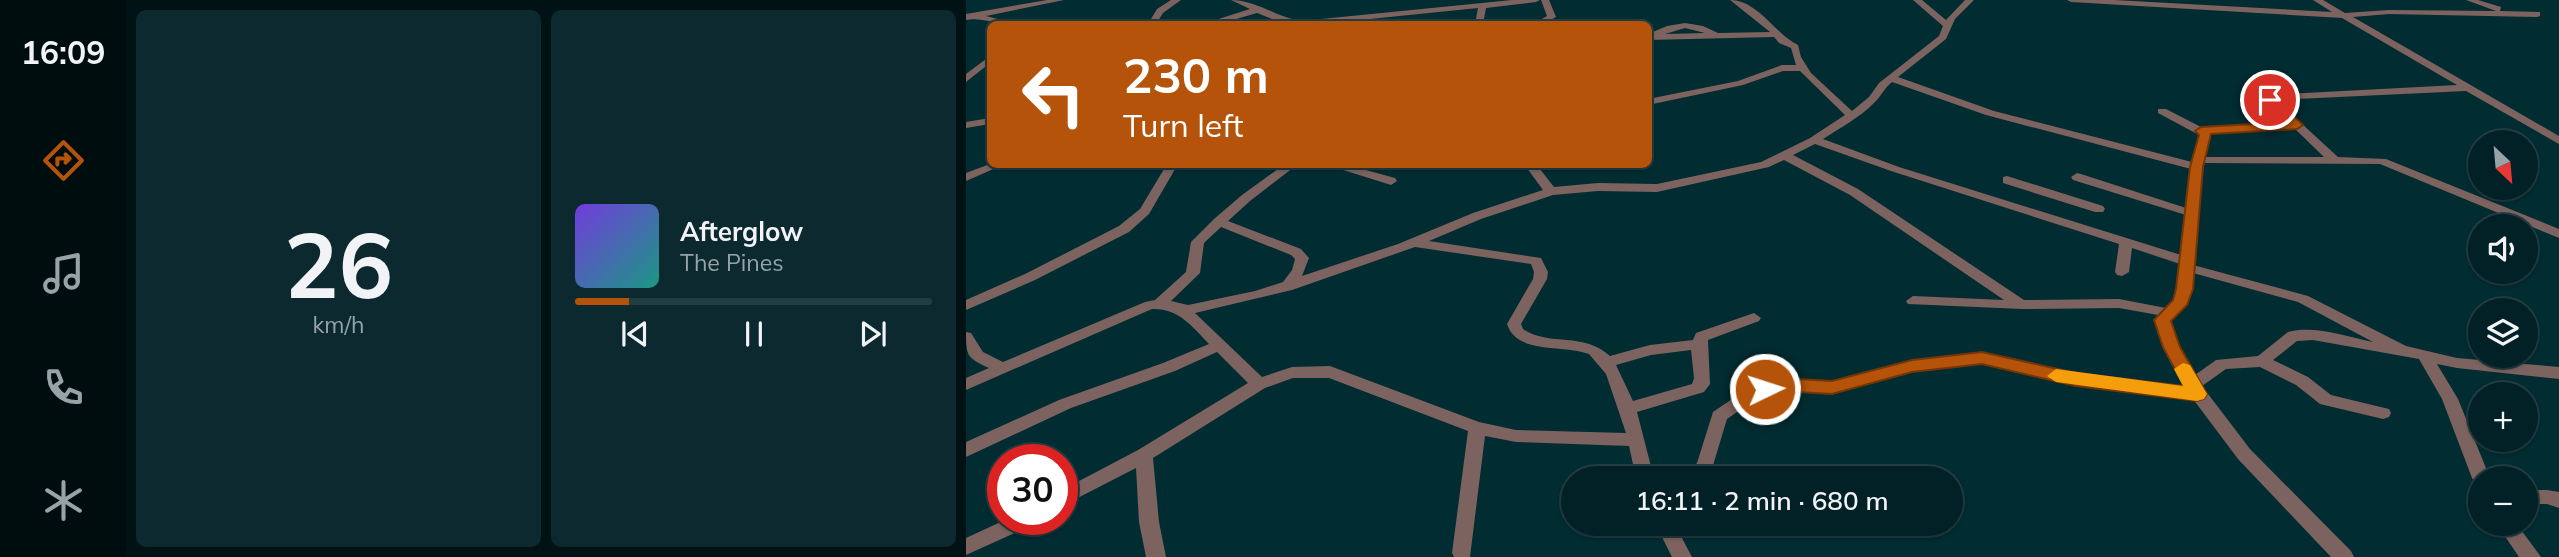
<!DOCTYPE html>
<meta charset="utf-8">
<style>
body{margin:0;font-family:Mulish,sans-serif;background:#0b292e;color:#f1f3f6;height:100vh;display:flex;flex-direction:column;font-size:26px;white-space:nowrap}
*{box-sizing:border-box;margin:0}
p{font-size:23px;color:#96a3a7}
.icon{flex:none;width:38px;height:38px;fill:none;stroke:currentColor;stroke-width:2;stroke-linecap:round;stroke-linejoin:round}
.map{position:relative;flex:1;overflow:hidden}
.side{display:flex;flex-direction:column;gap:10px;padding:10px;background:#011215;width:840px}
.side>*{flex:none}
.hud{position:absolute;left:21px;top:21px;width:665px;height:147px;border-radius:10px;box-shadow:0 2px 5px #0004,0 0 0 2px #233e43;background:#b45309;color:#fff;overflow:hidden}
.needle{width:46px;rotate:154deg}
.tools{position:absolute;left:1502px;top:130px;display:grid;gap:14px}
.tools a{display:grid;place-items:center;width:70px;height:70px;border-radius:50%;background:#012126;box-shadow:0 2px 5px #0004,0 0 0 2px #233e43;font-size:35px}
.speed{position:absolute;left:21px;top:444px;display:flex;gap:14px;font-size:35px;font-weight:700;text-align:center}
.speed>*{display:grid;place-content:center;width:91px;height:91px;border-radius:50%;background:#012126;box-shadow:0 2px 5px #0004,0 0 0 2px #233e43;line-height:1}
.speed .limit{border:10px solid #d22;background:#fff;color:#111}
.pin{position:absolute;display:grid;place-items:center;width:60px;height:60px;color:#fff;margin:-30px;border:4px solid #fff;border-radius:50%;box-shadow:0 2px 7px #0007}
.me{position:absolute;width:77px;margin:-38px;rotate:86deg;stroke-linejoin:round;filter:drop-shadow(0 0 5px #0008)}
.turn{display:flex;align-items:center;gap:24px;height:147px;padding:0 21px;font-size:32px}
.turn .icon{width:91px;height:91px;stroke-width:2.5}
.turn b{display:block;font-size:49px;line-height:60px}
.side .tile{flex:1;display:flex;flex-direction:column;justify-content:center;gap:10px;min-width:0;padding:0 24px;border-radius:10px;background:#0b292e}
.side .dial{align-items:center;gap:0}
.dial b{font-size:91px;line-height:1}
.song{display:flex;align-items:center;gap:21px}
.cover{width:84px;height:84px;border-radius:10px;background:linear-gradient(135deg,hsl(260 70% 55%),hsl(170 70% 35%))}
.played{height:7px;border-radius:4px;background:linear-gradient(90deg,#b45309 15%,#233e43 15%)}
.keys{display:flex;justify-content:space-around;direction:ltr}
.side .tiles{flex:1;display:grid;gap:10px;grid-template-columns:repeat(2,1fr)}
.trip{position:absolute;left:595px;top:466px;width:402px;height:70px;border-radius:35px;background:#012126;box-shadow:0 2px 5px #0004,0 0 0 2px #233e43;font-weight:600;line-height:70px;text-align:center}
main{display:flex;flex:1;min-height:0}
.tab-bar{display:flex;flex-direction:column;width:126px;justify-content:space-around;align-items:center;background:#000d0f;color:#96a3a7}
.tab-bar .icon{width:49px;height:49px}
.tab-bar .current{color:#b45309}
.tab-bar b{font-size:32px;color:#f1f3f6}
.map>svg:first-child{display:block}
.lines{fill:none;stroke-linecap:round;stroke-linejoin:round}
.minor{fill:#7c635f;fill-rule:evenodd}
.route{fill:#b45309;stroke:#753606;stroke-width:2}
.slow{fill:#f59e0b}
</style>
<main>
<nav class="tab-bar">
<b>16:09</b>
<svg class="icon current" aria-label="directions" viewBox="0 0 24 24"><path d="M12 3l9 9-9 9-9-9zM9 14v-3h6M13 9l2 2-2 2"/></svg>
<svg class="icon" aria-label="music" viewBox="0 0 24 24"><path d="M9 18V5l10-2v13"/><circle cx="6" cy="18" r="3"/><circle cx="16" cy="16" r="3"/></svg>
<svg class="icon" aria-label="phone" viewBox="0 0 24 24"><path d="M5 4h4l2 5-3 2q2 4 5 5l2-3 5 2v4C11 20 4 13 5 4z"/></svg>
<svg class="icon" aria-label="climate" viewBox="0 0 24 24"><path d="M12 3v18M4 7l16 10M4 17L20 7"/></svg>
</nav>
<section class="side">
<div class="tiles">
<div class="tile dial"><b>26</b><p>km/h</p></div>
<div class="tile">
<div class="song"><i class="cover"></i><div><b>Afterglow</b><p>The Pines</p></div></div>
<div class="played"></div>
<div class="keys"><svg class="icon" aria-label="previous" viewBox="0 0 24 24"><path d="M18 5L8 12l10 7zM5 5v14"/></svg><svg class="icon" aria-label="pause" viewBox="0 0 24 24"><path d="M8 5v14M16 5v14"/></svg><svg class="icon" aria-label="next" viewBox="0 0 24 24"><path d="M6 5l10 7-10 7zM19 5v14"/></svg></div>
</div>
</div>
</section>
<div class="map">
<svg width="1593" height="557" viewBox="0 0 1593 557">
<rect width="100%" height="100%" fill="#012c32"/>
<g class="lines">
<g class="minor">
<path d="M81,0H98L20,16L44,22L45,24C29,24 14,17 0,20V14Z"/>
<path d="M205,0H215L197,13L190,24H182L191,9Z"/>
<path d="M265,0C290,0 310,17 335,21L546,0H574L570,2L520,8L517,24H509L512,8L355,24H318L291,13L253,24H242L243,22L284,9Z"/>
<path d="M575,0H583L590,17L577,24H567L581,16Z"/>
<path d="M764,0C792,0 809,34 832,45L835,57L845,73L886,111L903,97L913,83L973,36L977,26L947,0H956L980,20L999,0H1008L989,19L980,39L932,77L1028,111L1226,162L1233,135L1192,113V109H1200L1237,128L1322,122L1300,102L1299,100L1302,95L1491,85L1376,18L1105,2L1101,0H1148L1366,12L1347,0H1357L1379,13L1423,10L1530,11L1500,0H1512L1535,7L1534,11L1574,12V16L1571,17L1423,14L1387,17L1593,136V144L1500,91L1310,100L1372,157L1420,159L1593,229V238L1414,164L1238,163L1228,259L1230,262L1227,265L1342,296L1440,346L1491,358L1593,367V379L1491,368L1471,364L1492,399L1524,478H1514V485L1509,483L1506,478L1476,399L1453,359L1347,340L1331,341L1307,360L1342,377L1365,395L1423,409L1425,413L1423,417L1417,419L1354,404L1330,385L1294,367L1260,369L1236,386L1284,449L1385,551L1388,557H1365L1272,459L1227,399L1110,386L1016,363L992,364L946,371L866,394L815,391L787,401L761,419L745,472L738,478H716L731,463L747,412L775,393L814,379L866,382L946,361L1016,353L1110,374L1219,387L1192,334L1189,320L1192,315L1153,308L1056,309L942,304L940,301L947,296L1038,300L884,195L818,160L803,167L691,192L632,191L587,195L515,219L463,241L575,258L582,272L581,279L555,324L557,329C584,347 617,331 644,356L684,345L727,340L730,333L788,313L795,318L793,321L742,340L744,384L738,392L671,412L688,478H670L663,446L550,442L519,436L504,557H488L486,553L502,431L363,378H327L299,388L187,458L193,522L200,557H180L173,522L170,468L96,506V490L172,450L282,383L251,352L209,371L105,408L0,457V442L93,400L197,363L243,344C226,326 212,308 186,309L0,390V378L23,368C1,358 0,356 0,332L5,333L17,352L37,362L179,302L189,300L220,272L225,242L248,219L276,195L319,164H332L284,201L262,221L335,249L343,258L336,276L432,244L507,213L577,190L558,164H570L588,187L632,183L691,184L795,162L844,138L879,115L834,71H817L777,85L682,105V99L772,81L816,65H830L825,48L813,43L808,37L682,40V34L701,26L719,23L737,26L752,33L804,32ZM719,28L739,33L699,34ZM926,82L1020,115L1225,169L1220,208L1115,174L1111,173L1105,177L1107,180L1220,215L1215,255L933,167L857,139C874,128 893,118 908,103C915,97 918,88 926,82ZM1328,128L1358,157H1239L1244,134ZM849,144L925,171L1153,244L1149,272L1151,275L1156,276L1163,272L1166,248L1214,264L1208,300L1200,308L1153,299L1058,300L892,189L827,155ZM255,227L325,255L329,259L326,270L317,282L289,291L222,305L205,301L234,273L238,243ZM449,247L565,264L568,272L567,279L541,324C551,355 597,344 623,354L640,374L660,433L550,430L513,422L364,366L326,367L296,377L229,313L326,290ZM1227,273L1332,302L1407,342C1380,337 1349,325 1322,332L1292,356L1250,360L1229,375L1208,334L1204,321L1222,302ZM725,350L728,378L726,384L667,401L650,365L685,355Z"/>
<path d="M24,56V63L0,82V74Z"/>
<path d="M24,118V124L0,128V122Z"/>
<path d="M24,164H39L0,181V173Z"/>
<path d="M201,164H212L183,214L163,232L69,280L0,310V300L59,274L153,226L174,209Z"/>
<path d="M358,164H378L429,178L431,181L425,185Z"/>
<path d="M1041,176L1137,206L1139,209L1137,212H1129L1037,183V177Z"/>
<path d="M1559,490H1581L1593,492V508L1581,504H1559Z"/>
<path d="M39,520H67L64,526L0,555V538Z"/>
<path d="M689,523H708L726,557H706Z"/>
<path d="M1530,523H1550L1575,557H1553Z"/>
</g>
</g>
<path class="route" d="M1300,97H1308L1337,125L1331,129L1245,134L1237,167L1227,289L1221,305L1205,321L1214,347L1241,394L1238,399L1231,401L1110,386L1016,364L946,372L866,394L814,391L799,396L789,389L792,385L814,378L866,381L946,360L1016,352L1110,373L1218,386L1197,347L1188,320L1207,300L1210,289L1224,167L1233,135L1229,131L1235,127L1320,122L1300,102Z"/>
<path class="slow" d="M1217,363L1224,365L1241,394L1238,399L1231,401L1090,382L1081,376L1090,369L1217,386L1208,369Z"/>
</svg>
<div class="tools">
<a><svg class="needle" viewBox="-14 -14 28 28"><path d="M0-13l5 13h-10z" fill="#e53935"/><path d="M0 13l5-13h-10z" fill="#96a3a7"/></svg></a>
<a><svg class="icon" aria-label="sound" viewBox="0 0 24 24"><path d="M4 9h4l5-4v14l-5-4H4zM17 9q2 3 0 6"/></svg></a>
<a><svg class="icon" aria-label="layers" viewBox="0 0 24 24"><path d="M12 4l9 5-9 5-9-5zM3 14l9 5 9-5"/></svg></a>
<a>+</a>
<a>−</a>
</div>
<div class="speed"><div class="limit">30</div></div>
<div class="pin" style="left:1304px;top:100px;background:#d93025"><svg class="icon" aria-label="arrive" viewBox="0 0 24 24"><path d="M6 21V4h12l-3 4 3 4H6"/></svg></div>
<svg class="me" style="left:799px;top:389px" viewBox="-20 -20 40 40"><circle r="17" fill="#b45309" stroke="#fff" stroke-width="3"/><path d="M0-11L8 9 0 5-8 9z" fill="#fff"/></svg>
<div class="trip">16:11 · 2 min · 680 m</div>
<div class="hud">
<div class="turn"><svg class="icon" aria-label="left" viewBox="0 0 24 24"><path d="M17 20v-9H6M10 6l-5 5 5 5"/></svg><div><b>230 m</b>Turn left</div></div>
</div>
</div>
</main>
